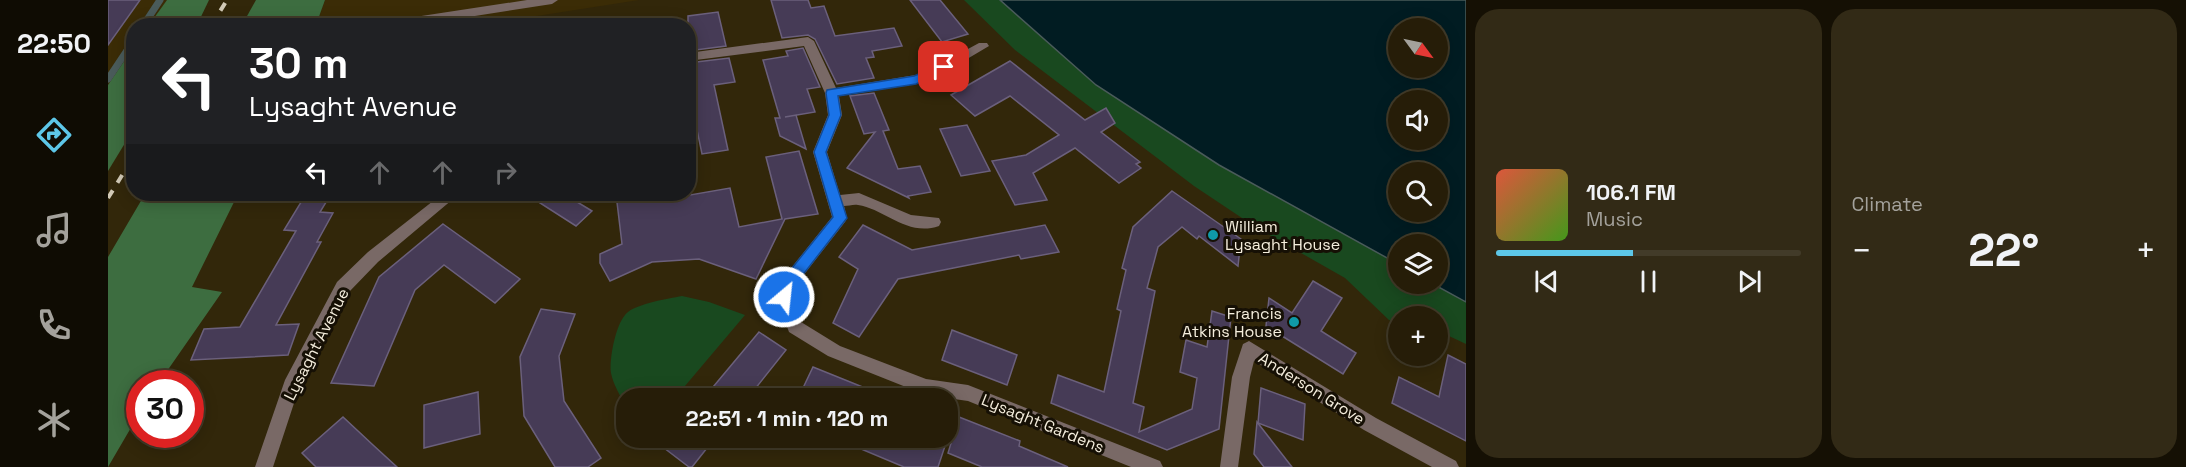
<!DOCTYPE html>
<meta charset="utf-8">
<style>
body{margin:0;font-family:"Space Grotesk",sans-serif;background:#322a16;color:#f1f3f6;height:100vh;display:flex;flex-direction:column;font-size:22px;white-space:nowrap}
*{box-sizing:border-box;margin:0}
p{font-size:20px;color:#a4a29c}
.icon{flex:none;width:33px;height:33px;fill:none;stroke:currentColor;stroke-width:2;stroke-linecap:round;stroke-linejoin:round}
.map{position:relative;flex:1;overflow:hidden}
.panel{display:flex;flex-direction:column;gap:9px;padding:9px;background:#151004;width:720px}
.panel>*{flex:none}
.banner{position:absolute;left:18px;top:18px;width:570px;height:183px;border-radius:24px;box-shadow:0 3px 15px #0003,0 0 0 2px #423b29;background:#202124;color:#fff;overflow:hidden}
.needle{width:39px;rotate:123deg}
.tools{position:absolute;left:1280px;top:18px;display:grid;gap:12px}
.tools a{display:grid;place-items:center;width:60px;height:60px;border-radius:50%;background:#261d08;box-shadow:0 3px 15px #0003,0 0 0 2px #423b29;font-size:30px}
.speed{position:absolute;left:18px;top:370px;display:flex;gap:12px;font-size:30px;font-weight:700;text-align:center}
.speed>*{display:grid;place-content:center;width:78px;height:78px;border-radius:50%;background:#261d08;box-shadow:0 3px 15px #0003,0 0 0 2px #423b29;line-height:1}
.speed .limit{border:9px solid #d22;background:#fff;color:#111}
.pin{position:absolute;display:grid;place-items:center;width:51px;height:51px;color:#fff;margin:-26px;border-radius:12px;box-shadow:0 3px 9px #0006}
.me{position:absolute;width:66px;margin:-33px;rotate:28deg;stroke-linejoin:round;filter:drop-shadow(0 0 4px #0008)}
.turn{display:flex;align-items:center;gap:21px;height:126px;padding:0 24px;font-size:27px}
.turn .icon{width:78px;height:78px;stroke-width:2.5}
.turn b{display:block;font-size:42px;line-height:51px}
.lanes{display:flex;align-items:center;height:57px;padding:0 24px;background:#0003;justify-content:center;gap:30px;direction:ltr}
.lanes .off{opacity:.35}
.big{font-size:45px;font-weight:800;line-height:1.1}
.panel .tile{flex:1;display:flex;flex-direction:column;justify-content:center;gap:9px;min-width:0;padding:0 21px;border-radius:24px;background:#322a16}
.song{display:flex;align-items:center;gap:18px}
.cover{width:72px;height:72px;border-radius:9px;background:linear-gradient(135deg,hsl(10 70% 55%),hsl(100 70% 35%))}
.played{height:6px;border-radius:3px;background:linear-gradient(90deg,#5dc7e8 45%,#423b29 45%)}
.keys{display:flex;justify-content:space-around;direction:ltr}
.heat{display:flex;justify-content:space-between;align-items:center;font-size:33px;direction:ltr}
.panel .tiles{flex:1;display:grid;gap:9px;grid-template-columns:repeat(2,1fr)}
.trip{position:absolute;left:508px;top:388px;width:342px;height:60px;border-radius:24px;background:#261d08;box-shadow:0 3px 15px #0003,0 0 0 2px #423b29;font-weight:800;line-height:60px;text-align:center}
main{display:flex;flex:1;min-height:0}
.tab-bar{display:flex;flex-direction:column;width:108px;justify-content:space-around;align-items:center;background:#0f0c03;color:#a4a29c}
.tab-bar .icon{width:42px;height:42px}
.tab-bar .on{color:#5dc7e8}
.tab-bar b{font-size:27px;color:#f1f3f6}
.map>svg:first-child{display:block}
.built{fill:#3b2c06}
.green{fill:#19491f;fill-rule:evenodd}
.forest{fill:#3d6d40}
.water{fill:#011c22;stroke:#4a5b5a;stroke-width:1.5;fill-rule:evenodd}
.lines{fill:none;stroke-linecap:round;stroke-linejoin:round}
.stream{stroke:#4a5b5a;stroke-width:7}
.building{fill:#463b56;stroke:#6b607c;stroke-width:1.5}
.minor{fill:#796966;fill-rule:evenodd}
.rail{stroke:#d2cab7;stroke-width:4;stroke-dasharray:9 9;stroke-linecap:butt}
.route{fill:#1a73e8;stroke:#114b97;stroke-width:1.5}
.culture-dot{fill:#0f9aa8;stroke:#161005;stroke-width:2}
.labels{text-anchor:middle;stroke-width:6;stroke-linejoin:round;paint-order:stroke}
.poi-label{font-size:16px;fill:#f5eedd;stroke:#161005;text-anchor:start}
.street-label{font-size:16px;fill:#f5eedd;stroke:#161005}
</style>
<main>
<nav class="tab-bar">
<b>22:50</b>
<svg class="icon on" aria-label="directions" viewBox="0 0 24 24"><path d="M12 3l9 9-9 9-9-9zM9 14v-3h6M13 9l2 2-2 2"/></svg>
<svg class="icon" aria-label="music" viewBox="0 0 24 24"><path d="M9 18V5l10-2v13"/><circle cx="6" cy="18" r="3"/><circle cx="16" cy="16" r="3"/></svg>
<svg class="icon" aria-label="phone" viewBox="0 0 24 24"><path d="M5 4h4l2 5-3 2q2 4 5 5l2-3 5 2v4C11 20 4 13 5 4z"/></svg>
<svg class="icon" aria-label="climate" viewBox="0 0 24 24"><path d="M12 3v18M4 7l16 10M4 17L20 7"/></svg>
</nav>
<div class="map">
<svg width="1358" height="467" viewBox="0 0 1358 467">
<rect width="100%" height="100%" fill="#32270a"/>
<g class="built">
<path d="M0,0H59L41,25L26,26L25,48L0,85Z"/>
<path d="M217,0H531L371,25L208,26Z"/>
</g>
<g class="green">
<path d="M856,0H1162L1284,68L1358,103V344L1341,336L1329,335V316H1290V324L1281,320L1237,278L1149,228L1086,186L907,50ZM1290,100H1329V140H1290ZM1290,172H1329V212H1290ZM1290,244H1329V284H1290Z"/>
<path d="M574,296L601,302L637,315L566,399H519V407C513,398 505,384 503,373C501,359 508,321 520,312C532,303 559,299 574,296Z"/>
</g>
<g class="forest">
<path d="M59,0H101L89,25H41Z"/>
<path d="M148,0H217L208,25H134Z"/>
<path d="M25,48V130L0,171V85Z"/>
<path d="M37,194H130L84,287L114,292L50,384H32L31,414L0,467V257Z"/>
</g>
<path class="water" d="M892,0H1358V302L1325,284H1329V244H1290V264L1111,165L988,85ZM1290,28H1329V68H1290ZM1290,100H1329V140H1290ZM1290,172H1329V212H1290Z"/>
<g class="lines">
<g class="stream">
<path d="M35,26L52,0"/>
<path d="M0,79L26,40"/>
</g>
</g>
<g class="building">
<path d="M0,0H32L0,45Z"/>
<path d="M663,0H700L703,8L716,6L727,36L786,28L794,46L764,51L766,57L758,58L766,78L729,84L707,39L700,35L674,38Z"/>
<path d="M802,0H832L860,34L834,42Z"/>
<path d="M610,12L618,46L580,51V16Z"/>
<path d="M695,48L712,87L699,89L707,112L677,117L688,115L698,149L672,136L667,118H672L655,60L680,56L678,51Z"/>
<path d="M621,58L627,82L606,85L620,150L594,154L580,87V63Z"/>
<path d="M902,61L977,120L998,108L1007,123L993,132L1032,162L1028,164L1033,168L1011,183L967,148L925,173L939,200L907,205L884,161L918,155L951,135L902,96L867,116L843,95Z"/>
<path d="M766,93L781,130L775,131L790,169L812,166L823,192L800,196L801,198L739,168L767,132L756,134L742,96Z"/>
<path d="M859,125L882,171L853,176L832,129Z"/>
<path d="M691,151L710,214L677,219L648,279L591,259L544,262L502,281L492,263V254L514,244L508,194H541L542,202L622,188L631,227L674,219L658,157Z"/>
<path d="M1064,191L1133,239L1130,266L1091,236L1089,239L1074,227L1050,247L1039,288L1047,291L1025,403L1036,407L1031,432L1084,409L1089,378L1072,372L1078,340L1099,347L1104,311L1123,317L1111,429L1059,450L943,403L950,375L996,392L1013,311L1009,309L1018,270L1014,268L1025,227Z"/>
<path d="M198,194H223L212,212L225,213L209,242H213L168,325L191,324L180,355L83,360L96,329L132,327L188,231L176,230Z"/>
<path d="M418,194H456L484,211L468,226Z"/>
<path d="M335,224L412,279L387,303L336,265L307,290L266,386L223,383L271,277Z"/>
<path d="M755,225L804,250L937,225L951,252L913,259L911,255L790,279L751,337L725,323L750,269L731,257Z"/>
<path d="M1205,281L1234,298L1213,331L1248,353L1235,374L1158,326L1161,298L1184,313Z"/>
<path d="M433,309L467,314L451,356L456,401L493,458L480,467H447L416,416L412,357Z"/>
<path d="M844,330L909,355L899,385L834,360Z"/>
<path d="M651,332L678,350L639,399H595Z"/>
<path d="M1340,355L1358,364V441L1284,403L1291,377L1331,397Z"/>
<path d="M705,367L782,398L781,399H716L694,390Z"/>
<path d="M1153,388L1197,404L1195,440L1150,423Z"/>
<path d="M370,392L372,434L316,448V405Z"/>
<path d="M235,417L265,445L289,467H208L194,453Z"/>
<path d="M851,417L912,441L911,446L960,467H874L840,453Z"/>
<path d="M1149,422L1184,467H1156L1146,454Z"/>
<path d="M543,438H607L584,467H581Z"/>
<path d="M727,438H826L838,443L830,467H796Z"/>
</g>
<g class="lines">
<g class="minor">
<path d="M419,0H450L444,4L303,26H268L274,22Z"/>
<path d="M700,37L706,41L728,88L814,74L871,43H879L881,46L822,81L731,96L734,115L719,152L732,195L751,193L803,215L831,218L833,222L831,226C799,237 777,209 750,205C746,204 740,206 736,206L739,218L737,222L694,277L684,297L693,322L732,346L818,379L860,385L1052,461L1055,467H1023L860,401L818,395L720,356L681,332L668,297L684,267L724,217L705,152L720,115L717,93L696,46L580,61V53Z"/>
<path d="M334,194H351L270,262L241,292L191,388L165,467H147L177,380L229,282L260,252Z"/>
<path d="M1141,341L1268,418L1348,461L1351,467H1324L1256,430L1146,361L1142,377L1130,467H1112L1124,377L1135,344Z"/>
</g>
<g class="rail">
<path d="M103,26L119,0"/>
<path d="M0,198L26,156"/>
</g>
</g>
<path class="route" d="M836,63L840,65V70L808,84L730,96L733,115L718,152L739,218L694,276L681,302L676,304L671,302L669,297L684,268L725,217L706,152L721,115L718,93L719,90L806,76Z"/>
<g class="culture-dot">
<circle cx="1105" cy="235" r="6"/>
<circle cx="1186" cy="322" r="6"/>
</g>
<g class="labels">
<g class="poi-label">
<text x="1117" y="232">William<tspan x="1117" dy="18">Lysaght House</tspan></text>
<text x="1174" y="319" text-anchor="end">Francis<tspan x="1174" dy="18">Atkins House</tspan></text>
</g>
<g class="street-label">
<text transform="translate(208 344) rotate(-63)" y="6">Lysaght Avenue</text>
<text transform="translate(1204 388) rotate(32)" y="6">Anderson Grove</text>
<text transform="translate(935 423) rotate(22)" y="6">Lysaght Gardens</text>
</g>
</g>
</svg>
<div class="tools">
<a><svg class="needle" viewBox="-14 -14 28 28"><path d="M0-13l5 13h-10z" fill="#e53935"/><path d="M0 13l5-13h-10z" fill="#a4a29c"/></svg></a>
<a><svg class="icon" aria-label="sound" viewBox="0 0 24 24"><path d="M4 9h4l5-4v14l-5-4H4zM17 9q2 3 0 6"/></svg></a>
<a><svg class="icon" aria-label="search" viewBox="0 0 24 24"><circle cx="10" cy="10" r="6"/><path d="M15 15l6 6"/></svg></a>
<a><svg class="icon" aria-label="layers" viewBox="0 0 24 24"><path d="M12 4l9 5-9 5-9-5zM3 14l9 5 9-5"/></svg></a>
<a>+</a>
</div>
<div class="speed"><div class="limit">30</div></div>
<div class="pin" style="left:836px;top:67px;background:#d93025"><svg class="icon" aria-label="arrive" viewBox="0 0 24 24"><path d="M6 21V4h12l-3 4 3 4H6"/></svg></div>
<svg class="me" style="left:676px;top:297px" viewBox="-20 -20 40 40"><circle r="17" fill="#1a73e8" stroke="#fff" stroke-width="3"/><path d="M0-11L8 9 0 5-8 9z" fill="#fff"/></svg>
<div class="trip">22:51 · 1 min · 120 m</div>
<div class="banner">
<div class="turn"><svg class="icon" aria-label="left" viewBox="0 0 24 24"><path d="M17 20v-9H6M10 6l-5 5 5 5"/></svg><div><b>30 m</b>Lysaght Avenue</div></div>
<div class="lanes"><svg class="icon" aria-label="left" viewBox="0 0 24 24"><path d="M17 20v-9H6M10 6l-5 5 5 5"/></svg><svg class="icon off" aria-label="ahead" viewBox="0 0 24 24"><path d="M12 20V5M6 11l6-6 6 6"/></svg><svg class="icon off" aria-label="ahead" viewBox="0 0 24 24"><path d="M12 20V5M6 11l6-6 6 6"/></svg><svg class="icon off" aria-label="right" viewBox="0 0 24 24"><path d="M7 20v-9h11M14 6l5 5-5 5"/></svg></div>
</div>
</div>
<section class="panel">
<div class="tiles">
<div class="tile">
<div class="song"><i class="cover"></i><div><b>106.1 FM</b><p>Music</p></div></div>
<div class="played"></div>
<div class="keys"><svg class="icon" aria-label="previous" viewBox="0 0 24 24"><path d="M18 5L8 12l10 7zM5 5v14"/></svg><svg class="icon" aria-label="pause" viewBox="0 0 24 24"><path d="M8 5v14M16 5v14"/></svg><svg class="icon" aria-label="next" viewBox="0 0 24 24"><path d="M6 5l10 7-10 7zM19 5v14"/></svg></div>
</div>
<div class="tile"><p>Climate</p>
<div class="heat"><a>−</a><b class="big">22°</b><a>+</a></div>
</div>
</div>
</section>
</main>
